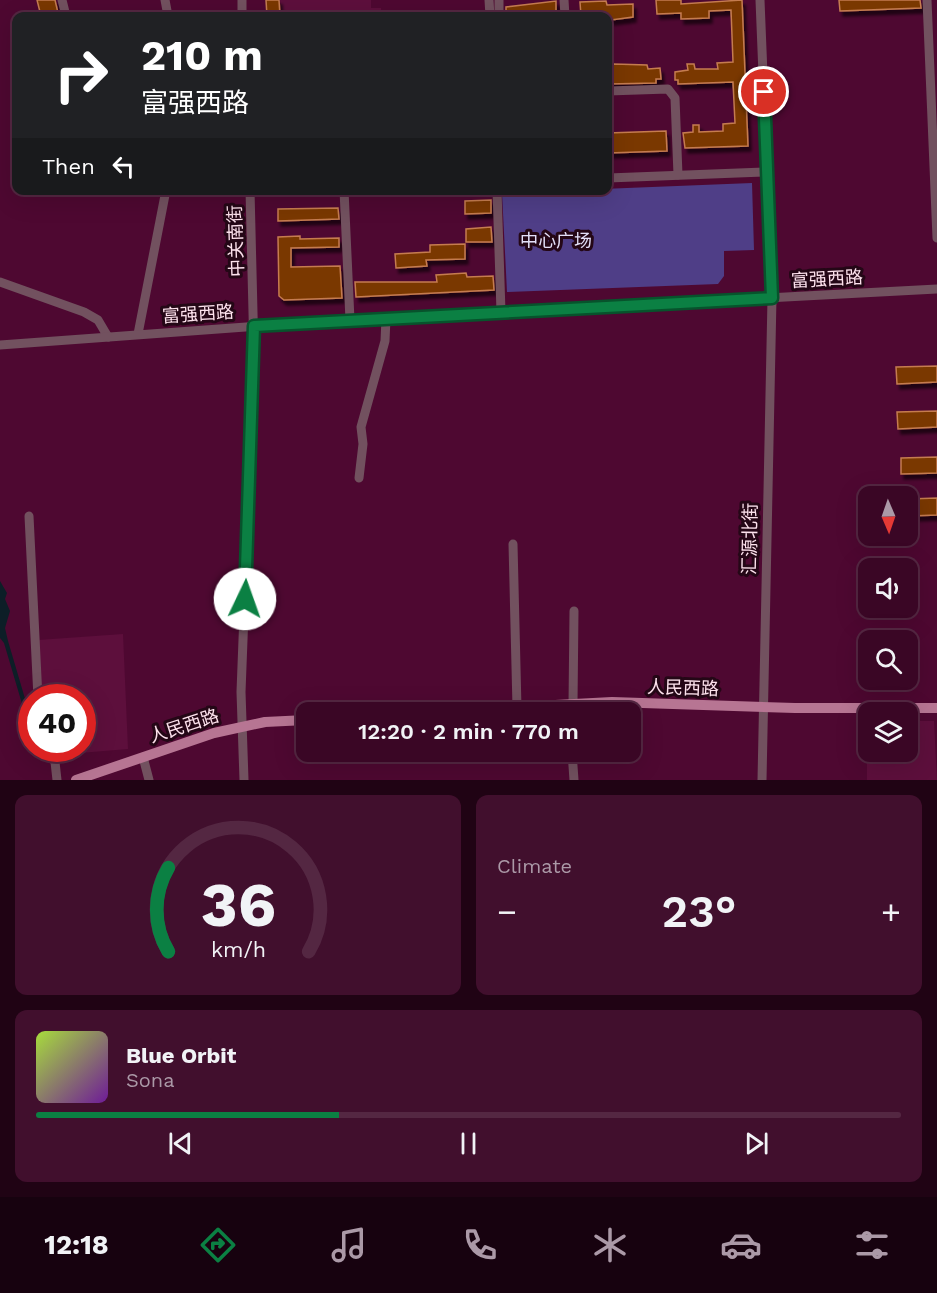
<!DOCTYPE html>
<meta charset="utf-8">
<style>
body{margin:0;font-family:"Work Sans","Noto Sans SC",sans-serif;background:#410f2d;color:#f1f3f6;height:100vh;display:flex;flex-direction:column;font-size:22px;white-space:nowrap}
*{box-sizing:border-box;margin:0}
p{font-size:20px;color:#ab99a7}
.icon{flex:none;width:33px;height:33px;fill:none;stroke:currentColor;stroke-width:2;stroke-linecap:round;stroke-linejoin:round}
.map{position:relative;height:780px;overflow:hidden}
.details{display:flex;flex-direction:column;gap:15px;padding:15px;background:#200314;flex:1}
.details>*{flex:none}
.guide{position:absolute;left:12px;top:12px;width:600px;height:183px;border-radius:12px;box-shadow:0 6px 24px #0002,0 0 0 2px #542742;background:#202124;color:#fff;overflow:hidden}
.needle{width:39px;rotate:178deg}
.buttons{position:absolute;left:858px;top:486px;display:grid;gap:12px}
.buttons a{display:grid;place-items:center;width:60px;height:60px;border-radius:12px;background:#3a0625;box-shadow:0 6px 24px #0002,0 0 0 2px #542742;font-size:30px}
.speed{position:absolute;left:18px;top:684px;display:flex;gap:12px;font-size:30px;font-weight:700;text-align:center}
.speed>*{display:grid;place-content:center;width:78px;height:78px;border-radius:50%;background:#3a0625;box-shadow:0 6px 24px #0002,0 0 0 2px #542742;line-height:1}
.speed .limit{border:9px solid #d22;background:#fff;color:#111}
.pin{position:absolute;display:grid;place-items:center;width:51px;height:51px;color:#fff;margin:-26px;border:3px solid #fff;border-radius:50%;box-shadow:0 2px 6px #0007}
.me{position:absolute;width:66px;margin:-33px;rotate:3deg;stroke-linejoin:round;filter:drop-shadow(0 0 4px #0008)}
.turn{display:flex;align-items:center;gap:21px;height:126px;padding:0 30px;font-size:27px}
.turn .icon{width:78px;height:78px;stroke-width:2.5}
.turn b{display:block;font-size:42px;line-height:51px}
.then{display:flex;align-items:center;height:57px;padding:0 30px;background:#0003;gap:12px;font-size:22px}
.big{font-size:45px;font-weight:600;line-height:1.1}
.details .widget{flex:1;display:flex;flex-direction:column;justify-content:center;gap:9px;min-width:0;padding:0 21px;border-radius:12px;background:#410f2d}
.details .dial{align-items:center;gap:0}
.dial svg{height:156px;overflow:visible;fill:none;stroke:#542742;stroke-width:7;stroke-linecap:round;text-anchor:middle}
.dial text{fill:#f1f3f6;stroke:none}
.song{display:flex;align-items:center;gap:18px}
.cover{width:72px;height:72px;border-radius:9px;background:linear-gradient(135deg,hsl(80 70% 55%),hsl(280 70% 35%))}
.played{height:6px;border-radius:3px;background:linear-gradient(90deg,#0b8043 35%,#542742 35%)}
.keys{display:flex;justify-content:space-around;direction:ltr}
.heat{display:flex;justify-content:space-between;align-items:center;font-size:33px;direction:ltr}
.details .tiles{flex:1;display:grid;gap:15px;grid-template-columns:1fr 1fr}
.widget:last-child{grid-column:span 2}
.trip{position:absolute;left:296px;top:702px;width:345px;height:60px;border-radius:12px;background:#3a0625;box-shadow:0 6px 24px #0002,0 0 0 2px #542742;font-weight:600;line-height:60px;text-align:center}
.tabs{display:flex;height:96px;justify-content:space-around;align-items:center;background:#17020f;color:#ab99a7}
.tabs .icon{width:42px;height:42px}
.tabs .active{color:#0b8043}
.tabs b{font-size:27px;color:#f1f3f6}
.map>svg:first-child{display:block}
.built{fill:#5d0f3c}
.green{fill:#4f3e87}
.water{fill:#0d1e27}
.building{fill:#7a3801;stroke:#c57c50;stroke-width:1.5;filter:url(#shadow)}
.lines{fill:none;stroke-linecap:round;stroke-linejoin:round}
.minor{stroke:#72515f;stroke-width:9}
.major{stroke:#b77593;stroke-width:10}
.route-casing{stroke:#07532c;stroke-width:15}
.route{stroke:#0b8043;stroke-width:10}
.labels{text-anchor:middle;stroke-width:6;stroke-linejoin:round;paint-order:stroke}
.street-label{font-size:18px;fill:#fde2ed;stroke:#240716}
.park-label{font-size:18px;fill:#e3e0f9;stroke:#240716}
</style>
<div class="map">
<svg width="937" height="780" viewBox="0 0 937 780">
<defs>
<filter id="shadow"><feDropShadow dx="3" dy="5" stdDeviation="1.5" flood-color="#0009"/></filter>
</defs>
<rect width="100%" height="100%" fill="#4e0831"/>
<g class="built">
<path d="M280,0H371V8H381V16H281Z"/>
<path d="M123,634L128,749L56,755L50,749L82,748V698L42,697L38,640Z"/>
<path d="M908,721H934L937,780H867V761H908Z"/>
</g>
<path class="green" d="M752,183L754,250L724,251V276L718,284L507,292L502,193Z"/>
<path class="water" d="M0,581L7,593L5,599L10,611L5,628L8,641L31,719V734L4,643L0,638Z"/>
<g class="building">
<path d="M37,0H55L58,13L41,16Z"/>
<path d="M266,0H279L280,16H267Z"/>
<path d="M656,0H681V4L742,0L748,146L685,148L683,133L693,132V125H699V132L723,131V124L735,123L733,82L678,84V80H675V72L688,70L687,64H694L695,69H718L717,63L733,62L731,10L709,11V18L681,19V13L657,14Z"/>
<path d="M839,0H920L921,8L840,11Z"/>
<path d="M556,1V16H506V7Z"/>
<path d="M606,1L607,5L633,4V17L611,20L608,16H581L580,2Z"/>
<path d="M614,64L647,65L648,69L660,68L661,79H656V83L608,84V70Z"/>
<path d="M666,131L667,151L608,153V133Z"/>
<path d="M491,200V213L465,214V201Z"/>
<path d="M338,208L339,219L278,221V209Z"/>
<path d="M491,227L492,242H466V229Z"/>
<path d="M300,236V239L339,238V247L291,248V267L340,266L342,298L284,300L279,296L278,237Z"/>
<path d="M465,244V259L426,260L427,266L396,268L395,254L430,252V245Z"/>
<path d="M466,273L467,277L493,276L494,290L356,297L355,282H437L436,275Z"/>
<path d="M937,366V382L897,384L896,367Z"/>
<path d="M937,411V427L898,429L897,412Z"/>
<path d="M937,457V473L901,474V458Z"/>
<path d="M937,498V515L909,516V499Z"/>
</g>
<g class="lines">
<g class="minor">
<path d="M62,0L66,16"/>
<path d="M165,0L168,16"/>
<path d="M242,0V16"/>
<path d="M489,0L490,16"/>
<path d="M499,0V16"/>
<path d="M564,0L565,16"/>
<path d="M760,0L772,298L762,780"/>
<path d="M927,0L937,238"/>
<path d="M608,91L668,89L675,98L678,175"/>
<path d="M608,178L767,172"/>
<path d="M344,190L350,320"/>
<path d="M497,190L501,312"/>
<path d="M0,282L84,312L98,320L108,337"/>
<path d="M138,334L166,190"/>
<path d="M0,345L329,321L937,289"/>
<path d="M359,478L363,444L361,427L385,341L386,318"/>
<path d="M29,516L38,698"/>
<path d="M513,544L517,708"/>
<path d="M573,704L574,611"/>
<path d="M44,748L55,762L57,780"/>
<path d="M572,752L574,780"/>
<path d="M143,757L149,780"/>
<path d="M244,780L241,692L254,353L250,190"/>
</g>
<g class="major">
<path d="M427,712L612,702L795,708H937"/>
<path d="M76,780L214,733L265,722L306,720"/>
</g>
</g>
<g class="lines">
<g class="route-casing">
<path id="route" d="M245,599L254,326L772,298L764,92"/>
</g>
<use href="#route" class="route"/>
</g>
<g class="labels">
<g class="street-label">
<text transform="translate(236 241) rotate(-92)" y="6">中关南街</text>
<text transform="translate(827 279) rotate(-3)" y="6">富强西路</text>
<text transform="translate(198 314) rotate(-4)" y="6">富强西路</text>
<text transform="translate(750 539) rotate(-89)" y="6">汇源北街</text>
<text transform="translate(683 688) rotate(2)" y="6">人民西路</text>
<text transform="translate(184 726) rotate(-18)" y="6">人民西路</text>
</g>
<g class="park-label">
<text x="556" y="247">中心广场</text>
</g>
</g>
</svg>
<div class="buttons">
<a><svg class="needle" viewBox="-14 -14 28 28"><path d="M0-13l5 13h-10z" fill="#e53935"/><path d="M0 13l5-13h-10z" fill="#ab99a7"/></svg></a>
<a><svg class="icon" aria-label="sound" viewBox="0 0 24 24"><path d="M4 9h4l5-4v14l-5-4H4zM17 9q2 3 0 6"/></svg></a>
<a><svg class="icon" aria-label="search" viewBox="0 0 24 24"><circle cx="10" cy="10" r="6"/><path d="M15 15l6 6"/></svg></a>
<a><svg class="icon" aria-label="layers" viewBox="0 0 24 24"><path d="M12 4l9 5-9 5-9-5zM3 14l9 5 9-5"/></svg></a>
</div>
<div class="speed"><div class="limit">40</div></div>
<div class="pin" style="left:764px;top:92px;background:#d93025"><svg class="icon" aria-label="arrive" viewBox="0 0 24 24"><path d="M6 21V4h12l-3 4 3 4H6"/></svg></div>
<svg class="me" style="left:245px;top:599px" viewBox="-20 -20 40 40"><circle r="19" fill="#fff"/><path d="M0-13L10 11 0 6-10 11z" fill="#0b8043"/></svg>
<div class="trip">12:20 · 2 min · 770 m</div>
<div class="guide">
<div class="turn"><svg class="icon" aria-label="right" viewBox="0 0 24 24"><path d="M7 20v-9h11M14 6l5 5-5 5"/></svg><div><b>210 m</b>富强西路</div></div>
<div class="then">Then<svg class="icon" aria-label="left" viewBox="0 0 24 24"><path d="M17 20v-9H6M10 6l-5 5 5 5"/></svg></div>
</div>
</div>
<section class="details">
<div class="tiles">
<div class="widget dial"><svg viewBox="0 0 100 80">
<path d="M14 69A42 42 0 1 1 86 69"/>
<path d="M14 69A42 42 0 0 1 14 26" stroke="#0b8043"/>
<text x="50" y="56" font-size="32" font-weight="700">36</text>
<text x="50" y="72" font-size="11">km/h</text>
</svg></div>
<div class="widget"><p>Climate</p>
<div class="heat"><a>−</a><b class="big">23°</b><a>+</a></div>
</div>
<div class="widget">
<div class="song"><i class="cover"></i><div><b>Blue Orbit</b><p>Sona</p></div></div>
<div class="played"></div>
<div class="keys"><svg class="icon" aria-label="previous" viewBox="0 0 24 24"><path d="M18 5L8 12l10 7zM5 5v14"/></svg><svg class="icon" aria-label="pause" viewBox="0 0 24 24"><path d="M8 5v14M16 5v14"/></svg><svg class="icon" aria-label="next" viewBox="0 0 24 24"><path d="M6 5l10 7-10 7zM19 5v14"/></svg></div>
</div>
</div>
</section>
<nav class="tabs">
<b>12:18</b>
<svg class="icon active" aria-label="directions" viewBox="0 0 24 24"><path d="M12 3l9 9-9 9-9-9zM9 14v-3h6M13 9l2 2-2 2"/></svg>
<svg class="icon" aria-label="music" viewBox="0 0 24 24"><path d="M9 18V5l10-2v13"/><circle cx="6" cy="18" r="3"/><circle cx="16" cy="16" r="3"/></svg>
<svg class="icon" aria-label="phone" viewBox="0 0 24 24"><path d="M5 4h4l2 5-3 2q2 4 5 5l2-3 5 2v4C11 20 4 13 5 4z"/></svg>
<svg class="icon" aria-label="climate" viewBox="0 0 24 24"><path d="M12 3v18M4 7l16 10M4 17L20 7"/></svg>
<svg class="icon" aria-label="car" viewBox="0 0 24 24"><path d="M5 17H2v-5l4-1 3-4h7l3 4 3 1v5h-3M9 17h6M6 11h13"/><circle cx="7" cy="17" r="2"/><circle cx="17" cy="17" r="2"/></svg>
<svg class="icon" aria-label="filters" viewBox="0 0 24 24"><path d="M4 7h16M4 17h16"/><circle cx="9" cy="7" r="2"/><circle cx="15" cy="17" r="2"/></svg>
</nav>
